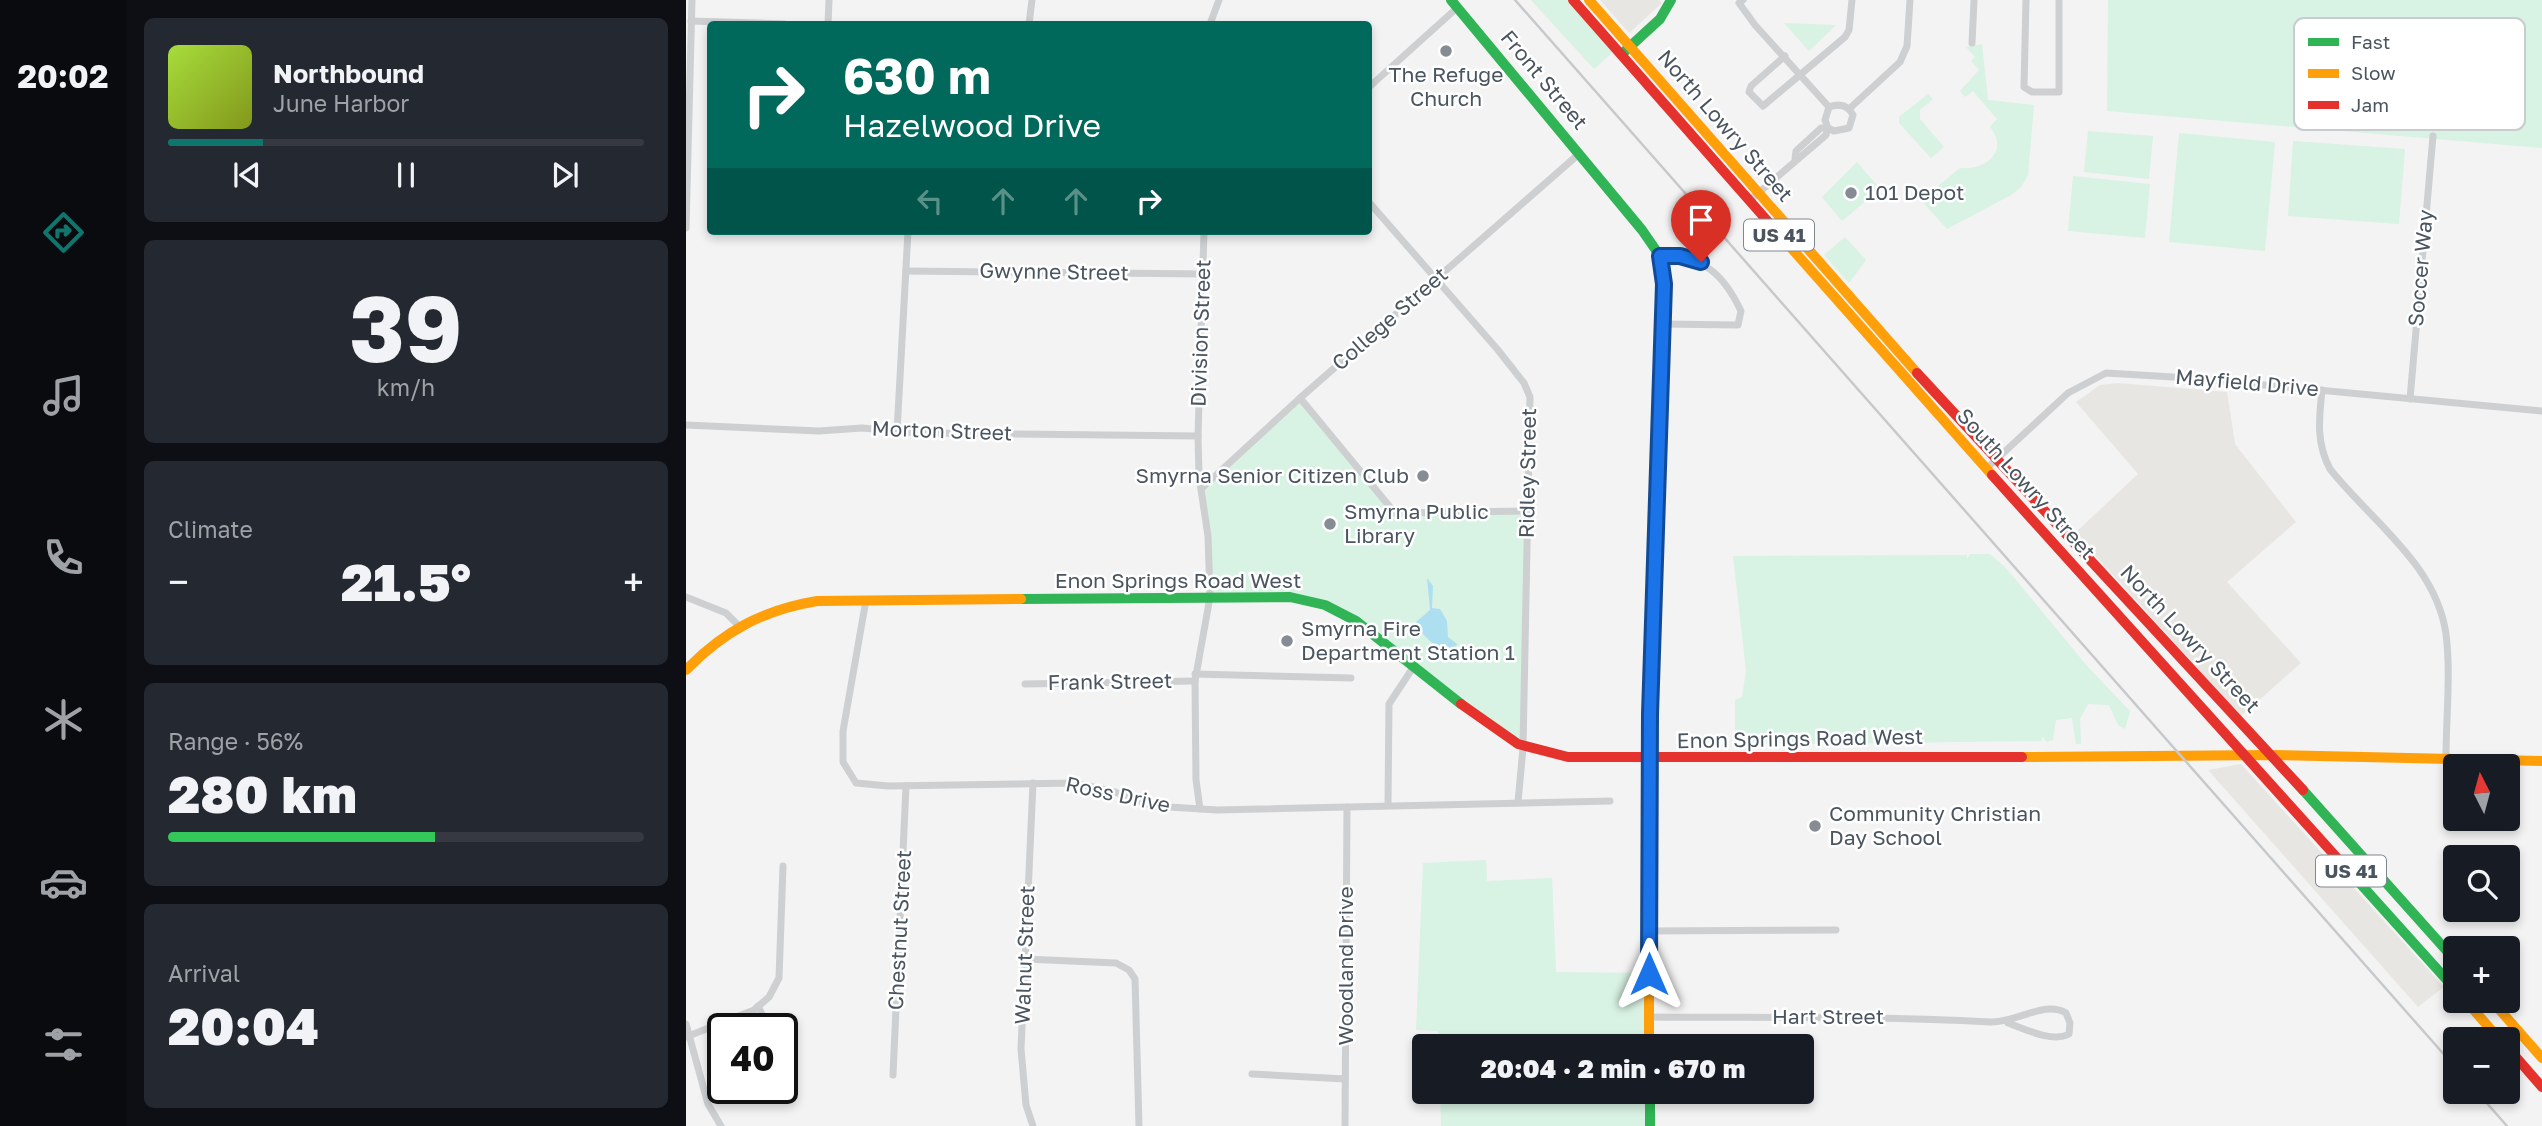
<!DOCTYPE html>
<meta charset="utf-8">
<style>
body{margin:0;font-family:"Golos Text",sans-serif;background:#242831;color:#f1f3f6;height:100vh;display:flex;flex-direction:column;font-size:26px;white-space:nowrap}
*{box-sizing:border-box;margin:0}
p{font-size:23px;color:#9ea1a6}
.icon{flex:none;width:38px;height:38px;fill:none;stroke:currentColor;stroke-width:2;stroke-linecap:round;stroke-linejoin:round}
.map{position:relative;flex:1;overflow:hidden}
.sheet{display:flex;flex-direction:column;gap:18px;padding:18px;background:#0d0f14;width:560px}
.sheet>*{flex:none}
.guide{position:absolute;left:21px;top:21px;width:665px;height:214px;border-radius:7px;box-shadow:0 4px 10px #0003;background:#00695c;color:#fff;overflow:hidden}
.needle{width:46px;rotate:354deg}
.fabs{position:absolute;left:1757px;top:754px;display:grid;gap:14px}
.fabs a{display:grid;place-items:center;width:77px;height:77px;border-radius:7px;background:#171b24;box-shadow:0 4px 10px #0003;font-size:35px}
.speed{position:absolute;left:21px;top:1013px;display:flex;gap:14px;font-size:35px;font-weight:700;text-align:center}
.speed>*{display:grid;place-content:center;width:91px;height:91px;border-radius:50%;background:#171b24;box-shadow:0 4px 10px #0003;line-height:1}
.speed .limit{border:4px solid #111;border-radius:10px;background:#fff;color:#111}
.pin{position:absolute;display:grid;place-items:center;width:60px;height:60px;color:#fff;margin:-72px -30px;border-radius:50% 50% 50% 0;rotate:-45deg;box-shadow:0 0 7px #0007}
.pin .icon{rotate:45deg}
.me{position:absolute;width:77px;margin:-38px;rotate:0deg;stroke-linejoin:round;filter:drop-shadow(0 0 5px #0008)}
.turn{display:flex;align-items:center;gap:24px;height:147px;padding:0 21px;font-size:32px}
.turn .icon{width:91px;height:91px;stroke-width:2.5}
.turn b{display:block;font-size:49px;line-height:60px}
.lanes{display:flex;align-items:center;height:66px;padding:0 21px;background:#0003;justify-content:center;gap:35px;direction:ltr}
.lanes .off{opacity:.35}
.big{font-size:52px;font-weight:800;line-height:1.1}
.sheet .widget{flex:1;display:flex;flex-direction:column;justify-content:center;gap:10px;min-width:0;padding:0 24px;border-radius:10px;background:#242831}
.sheet .dial{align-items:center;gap:0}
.dial b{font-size:91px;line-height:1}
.song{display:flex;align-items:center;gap:21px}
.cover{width:84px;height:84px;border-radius:10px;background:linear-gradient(135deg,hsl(80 70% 55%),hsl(70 70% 35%))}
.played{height:7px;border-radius:4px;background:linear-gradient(90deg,#0f766e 20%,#363941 20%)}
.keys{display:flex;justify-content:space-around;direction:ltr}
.heat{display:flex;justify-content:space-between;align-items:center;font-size:38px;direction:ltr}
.charge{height:10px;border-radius:5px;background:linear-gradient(90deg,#34c759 56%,#363941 0)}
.trip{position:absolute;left:726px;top:1034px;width:402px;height:70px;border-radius:7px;background:#171b24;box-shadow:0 4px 10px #0003;font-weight:800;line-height:70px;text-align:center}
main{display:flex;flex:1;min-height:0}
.menu{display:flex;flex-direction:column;width:126px;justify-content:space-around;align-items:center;background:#090b0e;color:#9ea1a6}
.menu .icon{width:49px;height:49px}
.menu .active{color:#0f766e}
.menu b{font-size:32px;color:#f1f3f6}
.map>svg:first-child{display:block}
.commercial{fill:#e7e6e2}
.green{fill:#d8f2e3}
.water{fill:#addff0}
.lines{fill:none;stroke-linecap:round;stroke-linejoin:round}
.street{stroke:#cdcfd1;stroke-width:7}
.fast{stroke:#30b455;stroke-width:10}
.slow{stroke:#ff9f0a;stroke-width:10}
.jam{stroke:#e5322d;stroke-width:10}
.rail{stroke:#c8c9cb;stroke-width:2.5}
.route-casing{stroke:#114b97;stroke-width:18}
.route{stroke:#1a73e8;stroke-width:12}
.poi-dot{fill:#858c93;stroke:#fff;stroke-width:2.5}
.labels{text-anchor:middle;stroke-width:5;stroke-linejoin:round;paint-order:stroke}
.shield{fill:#fff;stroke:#808890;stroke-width:2}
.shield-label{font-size:19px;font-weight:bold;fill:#4a5560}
.poi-label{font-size:21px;fill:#4a5560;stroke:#fff;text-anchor:start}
.street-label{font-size:21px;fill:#4a5560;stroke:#fff}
.key{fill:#fff;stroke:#c9cccf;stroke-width:2}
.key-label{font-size:19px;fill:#4a5560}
</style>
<main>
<nav class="menu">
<b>20:02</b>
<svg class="icon active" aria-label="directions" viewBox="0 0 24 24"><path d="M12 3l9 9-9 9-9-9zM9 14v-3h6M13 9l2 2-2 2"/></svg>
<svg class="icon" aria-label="music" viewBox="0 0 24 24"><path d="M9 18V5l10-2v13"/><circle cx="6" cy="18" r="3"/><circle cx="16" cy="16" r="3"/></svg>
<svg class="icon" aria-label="phone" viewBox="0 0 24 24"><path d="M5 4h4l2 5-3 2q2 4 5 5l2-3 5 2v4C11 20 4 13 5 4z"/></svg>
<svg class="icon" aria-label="climate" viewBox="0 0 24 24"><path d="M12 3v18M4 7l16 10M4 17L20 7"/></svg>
<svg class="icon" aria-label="car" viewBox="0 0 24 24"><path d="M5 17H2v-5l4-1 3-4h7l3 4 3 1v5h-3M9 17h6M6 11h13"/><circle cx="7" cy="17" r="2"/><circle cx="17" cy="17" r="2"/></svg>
<svg class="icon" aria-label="filters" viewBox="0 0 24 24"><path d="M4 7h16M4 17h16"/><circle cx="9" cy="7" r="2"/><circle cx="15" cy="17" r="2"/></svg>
</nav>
<section class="sheet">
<div class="widget">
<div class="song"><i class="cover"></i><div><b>Northbound</b><p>June Harbor</p></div></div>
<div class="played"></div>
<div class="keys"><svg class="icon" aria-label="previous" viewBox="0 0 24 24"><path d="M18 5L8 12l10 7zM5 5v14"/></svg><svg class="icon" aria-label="pause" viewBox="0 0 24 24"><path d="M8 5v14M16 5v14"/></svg><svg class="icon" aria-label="next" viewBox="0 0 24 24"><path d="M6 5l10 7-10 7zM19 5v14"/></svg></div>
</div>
<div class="widget dial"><b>39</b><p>km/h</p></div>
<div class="widget"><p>Climate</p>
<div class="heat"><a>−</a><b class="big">21.5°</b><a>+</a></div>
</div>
<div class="widget"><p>Range · 56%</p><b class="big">280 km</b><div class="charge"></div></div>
<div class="widget"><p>Arrival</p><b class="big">20:04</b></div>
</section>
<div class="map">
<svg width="1856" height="1126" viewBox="0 0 1856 1126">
<rect width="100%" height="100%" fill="#f3f3f3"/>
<g class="commercial">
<path d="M914,0H973L976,3L943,33Z"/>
<path d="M1432,383L1541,392L1549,444L1610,522L1541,582L1615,663L1555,716L1389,533L1452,474L1390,402L1414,385Z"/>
<path d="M1555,764L1758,987L1732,1007L1522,770Z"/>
</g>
<g class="green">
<path d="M845,0H881L927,52L908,69Z"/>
<path d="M1422,0H1856V148L1421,111Z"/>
<path d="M1098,23L1150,25L1123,51Z"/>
<path d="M1296,44L1302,100L1348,105L1342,175L1335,187L1325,195L1261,229L1235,200L1274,168C1299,171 1324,151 1304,127L1311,119L1287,91L1279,97L1274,91L1293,70L1285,61L1289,57L1280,47Z"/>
<path d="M1242,94L1247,99L1234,110V119L1258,147L1245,158L1213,123V117Z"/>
<path d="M1402,131L1467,136L1463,179L1398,172Z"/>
<path d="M1493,133L1589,142L1579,251L1483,242Z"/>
<path d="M1607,141L1719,149L1713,224L1602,216Z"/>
<path d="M1171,162L1194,189L1156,221L1136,197Z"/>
<path d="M1387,176L1464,184L1459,238L1382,231Z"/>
<path d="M1159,237L1180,260L1163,283L1138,255Z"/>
<path d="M614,398L709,513L841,511L837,748L679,627L630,602L524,597L516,488Z"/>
<path d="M1284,554H1304L1321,569L1401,666L1444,711L1439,729L1432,725L1423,705L1402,704L1394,719L1395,744H1390L1386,718L1370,720L1367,740L1361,742L1356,737V741L1049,745V700L1056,697L1060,671L1047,556L1269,555H1281V559Z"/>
<path d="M800,860L801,881L866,878L870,972L958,973L959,1046H753L752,1031L730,1030L737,863Z"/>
<path d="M754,1092H959V1126H755Z"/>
</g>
<path class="water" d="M741,578L747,586L746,608L754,609L761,621L762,637L771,644L767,656L753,650L730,627V622L744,610Z"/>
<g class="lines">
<g class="street">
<path d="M1057,0L1053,3L1069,25L1143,107"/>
<path d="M1340,0L1338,87L1346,92H1373V0"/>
<path d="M5,21L98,24"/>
<path d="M142,24L143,0"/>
<path d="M343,24L346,0"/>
<path d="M524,24L533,0"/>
<path d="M1286,43L1288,0"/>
<path d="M1099,56L1065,86L1063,92L1077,106L1159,37L1163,30L1166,0"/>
<path d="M682,88L772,7"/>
<path d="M1163,109L1214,62L1221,46L1224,0"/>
<path d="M682,201L812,350L838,383L844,397L837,748L832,802"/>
<path d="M1063,201L1140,135L1142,128L1148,131L1163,128L1167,115C1162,105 1154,103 1143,107L1139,120L1142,128H1135L1110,151L1109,159"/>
<path d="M0,228L6,0"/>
<path d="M974,256C1017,256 1037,273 1055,311L1052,325L977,324"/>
<path d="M220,271L517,274"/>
<path d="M1636,390C1633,419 1630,443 1644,469C1685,521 1750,564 1760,634C1765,674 1760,718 1760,758"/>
<path d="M614,398L709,513L841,511"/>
<path d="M1724,399L1747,136"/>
<path d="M0,425L133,431L176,428L233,433L512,436"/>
<path d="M211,432L222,231"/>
<path d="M1300,469L1382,393L1420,373L1504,378L1856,411"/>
<path d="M516,488L614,398L894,153"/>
<path d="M0,597L40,613L51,624"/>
<path d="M180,600L157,731V762L170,783L202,786L389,783L429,792L467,806L531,810L924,801"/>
<path d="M509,674L665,678"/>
<path d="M339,684L509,681"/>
<path d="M347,783L335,1049L340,1105L347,1126"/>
<path d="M702,805L703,704L728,666"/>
<path d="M514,809L510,780L509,681L524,597L522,536L513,476L512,436L518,231"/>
<path d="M963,931L1150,930"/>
<path d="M339,959L430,963L443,970L449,979L453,1126"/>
<path d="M72,1006L83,1029"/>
<path d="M962,1017C1076,1018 1190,1016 1304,1022C1331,1023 1359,1000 1380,1013L1384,1023L1383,1034C1366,1043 1339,1029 1322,1023"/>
<path d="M0,1024L22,1104L35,1126"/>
<path d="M0,1037L68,1010L83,997L93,978L97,866"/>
<path d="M566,1074L659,1079"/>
<path d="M207,1075L220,786"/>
<path d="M659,1126L661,807"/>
</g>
<g class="fast">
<path d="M765,0L956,230L974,256L978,286"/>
<path d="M938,52L974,19L985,0"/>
<path d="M335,599L604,597L639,605L670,621L775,704"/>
<path d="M1617,790L1769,960"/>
<path d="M1662,870L1769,989"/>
<path d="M964,1092V1126"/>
</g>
<g class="slow">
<path d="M903,0L1231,373"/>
<path d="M1092,233L1306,475"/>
<path d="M0,670C38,631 77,610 131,601L335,599"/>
<path d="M1336,757L1586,755L1856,761"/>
<path d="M1780,1001L1814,1040"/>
<path d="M1806,1001L1856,1058"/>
<path d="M963,1046V747L968,607"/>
</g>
<g class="jam">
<path d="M887,0L1092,233"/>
<path d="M1231,373L1617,790"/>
<path d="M1306,475L1662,870"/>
<path d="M968,607L978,286"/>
<path d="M775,704L832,744L882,757H1336"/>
<path d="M1822,1048L1856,1087"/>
</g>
<g class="rail">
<path d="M829,0L1769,1067"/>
<path d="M1791,1092L1821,1126"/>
</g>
</g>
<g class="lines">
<g class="route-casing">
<path id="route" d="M963,974L964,714L978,284L974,256H994L1015,262"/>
</g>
<use href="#route" class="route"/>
</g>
<g class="poi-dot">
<circle cx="760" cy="51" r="7"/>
<circle cx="1165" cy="193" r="7"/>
<circle cx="737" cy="476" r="7"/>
<circle cx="644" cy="524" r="7"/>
<circle cx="601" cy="641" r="7"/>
<circle cx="1129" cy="826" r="7"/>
</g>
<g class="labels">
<g class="shield">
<rect x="1058" y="219.5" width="70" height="31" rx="5"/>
<rect x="1630" y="855.5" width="70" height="31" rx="5"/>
</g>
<g class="shield-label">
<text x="1093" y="242">US 41</text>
<text x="1665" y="878">US 41</text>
</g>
<g class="poi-label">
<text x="760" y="82" text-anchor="middle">The Refuge<tspan x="760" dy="24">Church</tspan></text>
<text x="1179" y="200">101 Depot</text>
<text x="723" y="483" text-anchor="end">Smyrna Senior Citizen Club</text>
<text x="658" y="519">Smyrna Public<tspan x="658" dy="24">Library</tspan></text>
<text x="615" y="636">Smyrna Fire<tspan x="615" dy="24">Department Station 1</tspan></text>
<text x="1143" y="821">Community Christian<tspan x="1143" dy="24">Day School</tspan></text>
</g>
<g class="street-label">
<text transform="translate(858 80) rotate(50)" y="7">Front Street</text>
<text transform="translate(1039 126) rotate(49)" y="7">North Lowry Street</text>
<text transform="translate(1735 268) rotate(-85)" y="7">Soccer Way</text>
<text transform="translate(368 272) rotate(1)" y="7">Gwynne Street</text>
<text transform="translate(704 319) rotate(-41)" y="7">College Street</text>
<text transform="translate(515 333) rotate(-88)" y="7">Division Street</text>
<text transform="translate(1561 383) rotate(5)" y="7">Mayfield Drive</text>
<text transform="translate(256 431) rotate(2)" y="7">Morton Street</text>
<text transform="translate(842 473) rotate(-89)" y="7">Ridley Street</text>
<text transform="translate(1340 484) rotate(48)" y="7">South Lowry Street</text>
<text x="492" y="588">Enon Springs Road West</text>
<text transform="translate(1504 639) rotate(47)" y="7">North Lowry Street</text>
<text transform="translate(424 682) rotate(-1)" y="7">Frank Street</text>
<text transform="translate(1114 739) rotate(-1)" y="7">Enon Springs Road West</text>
<text transform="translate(432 795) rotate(12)" y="7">Ross Drive</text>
<text transform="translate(214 930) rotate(-87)" y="7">Chestnut Street</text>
<text transform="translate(339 955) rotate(-88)" y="7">Walnut Street</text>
<text transform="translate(660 966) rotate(-90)" y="7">Woodland Drive</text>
<text x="1142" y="1024">Hart Street</text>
</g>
</g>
<rect x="1608" y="18" width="231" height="112" rx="10" class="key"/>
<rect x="1622" y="38" width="31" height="8" fill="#30b455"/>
<rect x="1622" y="69" width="31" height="9" fill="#ff9f0a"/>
<rect x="1622" y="101" width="31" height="8" fill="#e5322d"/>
<g class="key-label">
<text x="1665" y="49">Fast</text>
<text x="1665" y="80">Slow</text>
<text x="1665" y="112">Jam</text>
</g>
</svg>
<div class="fabs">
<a><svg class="needle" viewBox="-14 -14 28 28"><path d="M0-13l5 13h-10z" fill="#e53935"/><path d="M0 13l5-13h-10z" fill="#9ea1a6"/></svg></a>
<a><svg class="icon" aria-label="search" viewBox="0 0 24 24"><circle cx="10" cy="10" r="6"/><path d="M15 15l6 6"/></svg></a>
<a>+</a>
<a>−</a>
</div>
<div class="speed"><div class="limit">40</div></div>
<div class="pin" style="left:1015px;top:262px;background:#d93025"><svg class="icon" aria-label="arrive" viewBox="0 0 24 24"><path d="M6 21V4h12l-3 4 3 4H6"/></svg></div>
<svg class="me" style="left:963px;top:974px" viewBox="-20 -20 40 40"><path d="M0-17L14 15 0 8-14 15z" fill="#1a73e8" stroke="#fff" stroke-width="4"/></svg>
<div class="trip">20:04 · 2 min · 670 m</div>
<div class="guide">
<div class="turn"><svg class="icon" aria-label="right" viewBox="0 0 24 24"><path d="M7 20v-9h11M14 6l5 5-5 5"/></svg><div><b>630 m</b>Hazelwood Drive</div></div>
<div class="lanes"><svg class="icon off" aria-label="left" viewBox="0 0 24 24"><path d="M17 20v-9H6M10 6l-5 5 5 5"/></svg><svg class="icon off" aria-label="ahead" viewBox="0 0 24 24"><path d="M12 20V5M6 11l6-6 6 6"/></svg><svg class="icon off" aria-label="ahead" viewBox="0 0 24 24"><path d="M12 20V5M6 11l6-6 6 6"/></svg><svg class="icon" aria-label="right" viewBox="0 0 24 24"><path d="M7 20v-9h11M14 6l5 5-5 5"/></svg></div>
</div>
</div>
</main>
